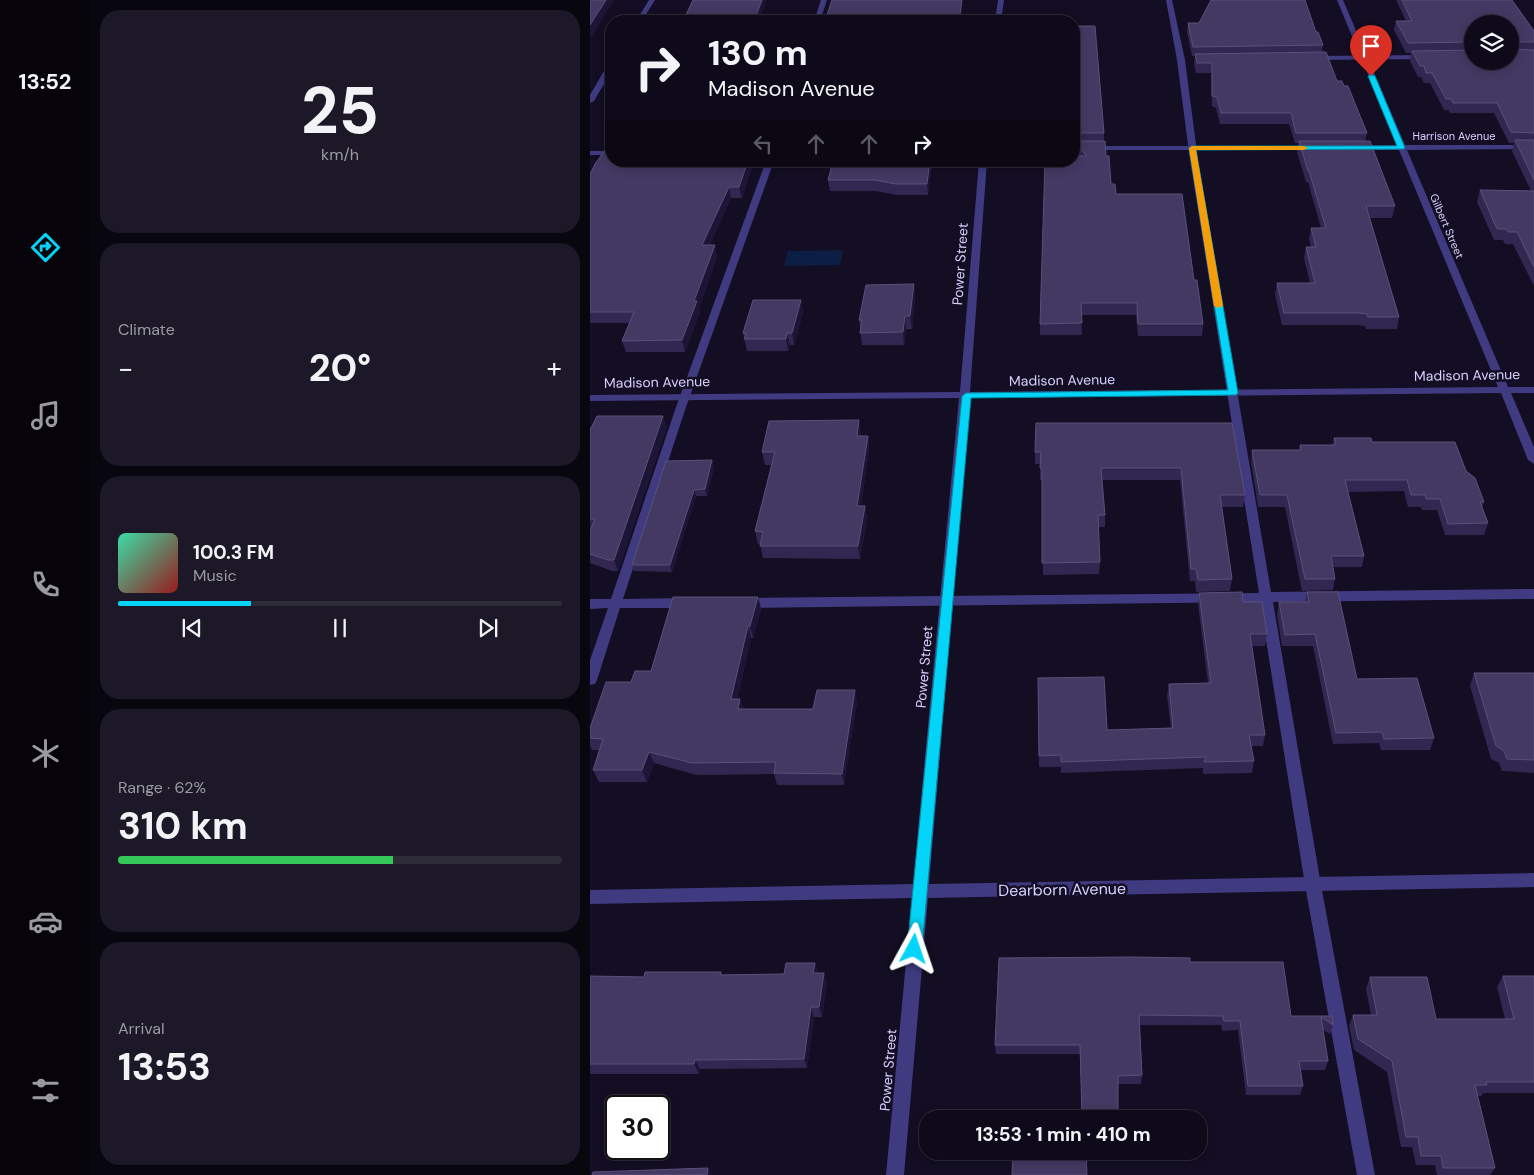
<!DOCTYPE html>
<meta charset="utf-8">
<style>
body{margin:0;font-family:"DM Sans",sans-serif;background:#1c1827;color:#f1f3f6;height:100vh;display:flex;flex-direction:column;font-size:19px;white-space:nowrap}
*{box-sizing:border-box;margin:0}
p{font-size:16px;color:#9b9aa2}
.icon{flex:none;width:28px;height:28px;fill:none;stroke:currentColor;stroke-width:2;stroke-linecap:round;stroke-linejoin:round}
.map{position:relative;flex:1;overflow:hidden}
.sheet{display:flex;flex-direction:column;gap:10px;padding:10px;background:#08060e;width:500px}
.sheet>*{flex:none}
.top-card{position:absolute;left:15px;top:15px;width:475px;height:152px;border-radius:20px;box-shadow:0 2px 12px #0003,0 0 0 1px #2e2b39;background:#0e0a1a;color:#f1f3f6;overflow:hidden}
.fabs{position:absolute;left:874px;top:15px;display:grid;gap:10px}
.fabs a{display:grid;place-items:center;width:55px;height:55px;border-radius:50%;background:#0e0a1a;box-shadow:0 2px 12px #0003,0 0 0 1px #2e2b39;font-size:25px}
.speed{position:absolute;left:15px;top:1095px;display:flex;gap:10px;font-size:25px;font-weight:700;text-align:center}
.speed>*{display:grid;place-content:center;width:65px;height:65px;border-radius:50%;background:#0e0a1a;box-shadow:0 2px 12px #0003,0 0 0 1px #2e2b39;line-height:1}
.speed .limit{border:2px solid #111;border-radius:8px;background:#fff;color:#111}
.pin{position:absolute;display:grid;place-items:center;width:42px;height:42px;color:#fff;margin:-51px -21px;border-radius:50% 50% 50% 0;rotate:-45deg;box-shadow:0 0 5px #0007}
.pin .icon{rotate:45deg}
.me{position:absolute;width:55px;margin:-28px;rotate:5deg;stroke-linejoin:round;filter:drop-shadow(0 0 4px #0008)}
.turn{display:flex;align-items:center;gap:18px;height:105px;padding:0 20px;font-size:22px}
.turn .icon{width:65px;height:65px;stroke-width:2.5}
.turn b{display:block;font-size:35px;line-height:42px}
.lanes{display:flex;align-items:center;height:48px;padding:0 20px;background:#0003;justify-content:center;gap:25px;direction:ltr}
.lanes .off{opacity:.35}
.big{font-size:38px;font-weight:700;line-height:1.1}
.sheet .tile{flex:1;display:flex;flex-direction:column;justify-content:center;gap:8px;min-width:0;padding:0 18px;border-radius:20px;background:#1c1827}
.sheet .dial{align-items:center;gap:0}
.dial b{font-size:65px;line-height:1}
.song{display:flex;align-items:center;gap:15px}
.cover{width:60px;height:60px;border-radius:8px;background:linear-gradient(135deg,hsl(160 70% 55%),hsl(0 70% 35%))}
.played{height:5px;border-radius:2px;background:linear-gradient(90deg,#04d4f7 30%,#2e2b39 30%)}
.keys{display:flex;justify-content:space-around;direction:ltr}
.heat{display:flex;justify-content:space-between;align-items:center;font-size:28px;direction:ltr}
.charge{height:8px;border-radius:4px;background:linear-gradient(90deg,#34c759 62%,#2e2b39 0)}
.trip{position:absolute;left:329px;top:1110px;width:288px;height:50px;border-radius:20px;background:#0e0a1a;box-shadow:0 2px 12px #0003,0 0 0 1px #2e2b39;font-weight:700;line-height:50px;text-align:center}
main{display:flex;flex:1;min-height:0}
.tab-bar{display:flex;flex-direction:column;width:90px;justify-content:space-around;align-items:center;background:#06040a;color:#9b9aa2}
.tab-bar .icon{width:35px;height:35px}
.tab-bar .on{color:#04d4f7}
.tab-bar b{font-size:22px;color:#f1f3f6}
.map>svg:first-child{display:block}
.water{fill:#0c1e43}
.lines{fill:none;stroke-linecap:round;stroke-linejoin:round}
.lane{fill:#403a81;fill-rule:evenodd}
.street{fill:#403a81;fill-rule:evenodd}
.wall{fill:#312750;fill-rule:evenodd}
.shaded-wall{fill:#1d1536}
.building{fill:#433963;stroke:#5a517b}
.route{fill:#04d4f7;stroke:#038aa1}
.slow{fill:#f59e0b}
.labels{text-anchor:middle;stroke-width:5;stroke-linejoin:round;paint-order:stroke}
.far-street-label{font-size:11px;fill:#d8d0fe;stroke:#130e23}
.street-label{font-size:14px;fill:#d8d0fe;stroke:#130e23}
.near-street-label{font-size:16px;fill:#d8d0fe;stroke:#130e23}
</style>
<main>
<nav class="tab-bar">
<b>13:52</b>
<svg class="icon on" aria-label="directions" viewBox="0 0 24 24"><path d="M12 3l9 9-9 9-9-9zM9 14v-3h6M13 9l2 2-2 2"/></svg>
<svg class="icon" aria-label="music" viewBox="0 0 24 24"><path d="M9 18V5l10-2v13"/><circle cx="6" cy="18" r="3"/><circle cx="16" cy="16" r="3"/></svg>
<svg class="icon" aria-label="phone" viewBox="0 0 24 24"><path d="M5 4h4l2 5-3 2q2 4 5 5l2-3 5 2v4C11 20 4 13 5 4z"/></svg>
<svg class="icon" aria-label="climate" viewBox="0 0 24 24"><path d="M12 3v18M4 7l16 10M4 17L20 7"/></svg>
<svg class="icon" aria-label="car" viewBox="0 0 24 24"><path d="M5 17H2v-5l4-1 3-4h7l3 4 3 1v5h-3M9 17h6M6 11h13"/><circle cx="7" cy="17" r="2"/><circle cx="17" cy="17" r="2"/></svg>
<svg class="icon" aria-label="filters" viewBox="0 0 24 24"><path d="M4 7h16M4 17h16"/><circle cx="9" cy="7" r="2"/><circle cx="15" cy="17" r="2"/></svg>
</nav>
<section class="sheet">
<div class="tile dial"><b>25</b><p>km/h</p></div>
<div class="tile"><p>Climate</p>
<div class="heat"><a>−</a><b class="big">20°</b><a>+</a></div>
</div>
<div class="tile">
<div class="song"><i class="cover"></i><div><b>100.3 FM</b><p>Music</p></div></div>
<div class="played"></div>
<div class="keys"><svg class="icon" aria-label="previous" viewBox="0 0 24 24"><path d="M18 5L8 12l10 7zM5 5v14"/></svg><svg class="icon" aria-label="pause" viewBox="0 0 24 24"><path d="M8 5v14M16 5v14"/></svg><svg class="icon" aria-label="next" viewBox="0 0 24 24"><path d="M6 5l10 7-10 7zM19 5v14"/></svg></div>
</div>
<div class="tile"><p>Range · 62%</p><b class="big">310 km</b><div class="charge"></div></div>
<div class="tile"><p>Arrival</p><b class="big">13:53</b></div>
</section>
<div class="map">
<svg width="944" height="1175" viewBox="0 0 944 1175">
<rect width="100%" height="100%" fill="#130e23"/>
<path class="water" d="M253,250L250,265L194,266L198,251Z"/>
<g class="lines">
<g class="lane">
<path d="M231,0H237L230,21H224Z"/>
<path d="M576,0H582L595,60L608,160L681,592L944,589V599L683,602L731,885L785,1175H767L715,885L670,602L152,608L148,606L146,603L148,600L152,598L669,593L600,160L587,60Z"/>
<path d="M838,55L842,57L841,59L723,60L719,58L723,56Z"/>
<path d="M176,161H184L95,410L33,599L97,598L101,600L103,603L101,606L97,608H30L7,680L5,684L0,685V660L18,608L0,609V599H21L85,410Z"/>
</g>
<g class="street">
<path d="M59,0H65L52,21H46Z"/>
<path d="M408,0H414L411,21H405Z"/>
<path d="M747,0H753L815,145H944V149L817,150L918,387H944V393H921L944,447V464L938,460L911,393L380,398L339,884L944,873V887L338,898L314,1175H296L322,898L0,904V890L323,884L369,398L0,401V395L370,392L389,161H397L380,392L908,387L809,150H766L762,148L766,146L807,145Z"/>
<path d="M18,64H21V72L4,101L0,103V95Z"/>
<path d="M484,146H724L728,148L724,150H484Z"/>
<rect x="0" y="151" width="21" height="4"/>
</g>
</g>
<g class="wall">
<path d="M806,0H922L944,31V286L923,244H915L913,240H904L887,202L890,190L941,191L922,151L924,143H919L904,113H860L858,110H854L840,83H834L831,77H828L820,61L821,53H816L804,30L806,21H816ZM882,24L920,61H882Z"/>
<path d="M598,23L726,32L733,45L732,52L747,81L754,86L777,133L775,141L805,206L802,218H780L809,317L807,329H776L775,326L766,325H692L685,294L687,283H720L714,258L716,247H721L719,239L721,228H731L718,182H716L707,152L708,143H705L699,124H630L626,108L622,106L621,73H606L604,64L605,56H602L597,32Z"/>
<path d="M484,26L514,133V141L516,156L521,184L526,194L604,280L613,324L612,336H548L546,315H491L492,335H450V324L487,156L484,153Z"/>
<path d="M164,161L152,198H141L120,245L127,257L109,308L110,312L95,352H36L32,341L40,323H0V174Z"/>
<path d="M243,161H342V165L338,195H307L286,191H240L238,180Z"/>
<path d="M325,297L322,329H316L314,345H272L269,320Z"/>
<path d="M211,300L213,312L204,345H200L198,351H157L153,333Z"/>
<path d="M73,416L77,427L28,571H22L0,563V428Z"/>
<path d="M642,423L655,495L653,507H632L642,579L640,591L606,592L605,581H600L590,480H512L515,515V527H508L510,562L509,574L453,575L452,481L450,480V464H445V452Z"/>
<path d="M271,433V436H278L279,449L271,506H275L277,519L270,559L173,558L170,544H168L165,531L181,465H175L172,452Z"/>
<path d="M744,438L782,442L876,471L894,502L892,507L898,523L894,535H855L847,510H832L831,507H818L814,491L758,492L774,556L772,567H743L745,579L743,590L712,591L695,507H668L661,461L662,450H709L710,445H742Z"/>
<path d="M122,460L124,467L117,496H106L82,572L44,571L42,565Z"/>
<path d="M717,592L767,679L844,738L840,750H791L789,743L743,744L723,646H692L687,614L689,602H715Z"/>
<path d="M609,593L653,602L677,634L675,646H661L675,735L673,746H661L664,761L662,773L613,774V768L471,773V767H449L448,678L517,730L581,728L577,696L579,684L618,683L608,604Z"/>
<path d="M168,597L171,609L163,638H161L147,699L153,709H223L267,702L254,785H187L184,774L106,775L64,763L57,782H9L3,770L10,750H2L0,746V728L41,682L61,671Z"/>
<path d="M884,673H944V773L912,771L909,763L901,759L880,686Z"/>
<path d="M600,962L701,1016H742L743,1025L740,1034L733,1030L738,1061L735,1070H710L713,1086L710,1095H656L648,1030L632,1031L631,1025H550L552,1075L551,1084H528V1119H492L490,1054H406L405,1045Z"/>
<path d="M225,963L228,973L237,983L232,1017H224L217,1068L110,1069L109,1074H0V976L54,977L131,972L132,975L194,974Z"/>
<path d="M913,976H944V1093H893L891,1096H887L905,1168L900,1175H847L845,1165H826L822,1147H811L797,1072L764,1050L759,1026L763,1015H781L776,989L780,977L846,1019H915L907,987Z"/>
</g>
<g class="shaded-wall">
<path d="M16,0H24L0,40V25Z"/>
<path d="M172,0H177L169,21H164Z"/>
<path d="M372,0V9L371,21H369Z"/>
<path d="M158,161H164L152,198L149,187Z"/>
<path d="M340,161H342V165L338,195L337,184Z"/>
<path d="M139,187L141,198L115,257L112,245Z"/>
<path d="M125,245L127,257L109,308L110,312L95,352L92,340L104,301Z"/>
<path d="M324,284L325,297L322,329L320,316Z"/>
<path d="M211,300L213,312L204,345L202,333Z"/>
<path d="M315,316L316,329L314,345L313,332Z"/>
<path d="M197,333L200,345L198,351L196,339Z"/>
<path d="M73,416L77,427L28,571L24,560Z"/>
<path d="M269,420L271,433L269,449L267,436Z"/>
<path d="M278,436L279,449L269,519L267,506Z"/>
<path d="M122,460L124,467L117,496L115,489Z"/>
<path d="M104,490L106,496L82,572L80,565Z"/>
<path d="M275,506L277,519L270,559L268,546Z"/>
<path d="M168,597L171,609L163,638L160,626Z"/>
<path d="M158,626L161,638L144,711L141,699Z"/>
<path d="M265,690L267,702L254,785L252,774Z"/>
<path d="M150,699L154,710L148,709Z"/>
<path d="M59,752L64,763L57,782L52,770Z"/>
<path d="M225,963L228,973H223Z"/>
<path d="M234,973L237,983L232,1017L229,1007Z"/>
<path d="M221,1007L224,1017L217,1068L214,1059Z"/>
<path d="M105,1060L110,1069L109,1074L104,1064Z"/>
<path d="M118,1168L122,1175H117Z"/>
</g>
<g class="building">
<path d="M0,0H16L0,25Z"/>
<path d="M103,0H172L164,21H93Z"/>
<path d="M242,0H372L369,21H235Z"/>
<path d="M621,0H715L726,32H728L733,45L603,47L598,23H609Z"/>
<path d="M812,0H922L944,31V42H923L921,44V49L944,50V133L921,132L907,103H863L861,99H856L842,73H836L834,66H830L822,51L882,50V61H920V24H882V42L818,43L806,21H822Z"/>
<path d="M484,26H505L514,133H484V134Z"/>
<path d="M736,52L747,81H752L754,86H758L777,133H706L701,113H631L627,97L622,96V63H607L605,54Z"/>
<path d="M925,140H944V180Z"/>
<path d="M484,141H515L516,156H519L521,184H525L526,194H592L604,280H607L613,324H548L547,303H491L492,323L450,324L455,161H484V156H497L484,142Z"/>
<path d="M709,141H780L805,206H776L809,317H778L777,314L768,313H694L687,283H725L716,247H726L721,228H736L719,171H718Z"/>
<path d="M21,142V161H158L149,187H139L112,245H125L104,301H107L92,340L32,341L44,312H0V174L5,164Z"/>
<path d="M243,161H340L337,184H306L285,180H238Z"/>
<path d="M890,190L944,191V267L927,232H918L916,229H907Z"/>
<path d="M324,284L320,316H315L313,332L270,333L272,320H269L276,285Z"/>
<path d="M163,300H211L202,333H197L196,339H154L156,334L153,333Z"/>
<path d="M7,416H73L24,560H18L0,554V531L5,519H0V428H1Z"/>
<path d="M269,420L267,436H278L267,506H275L268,546H170L173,532L165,531L185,452H172L179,421Z"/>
<path d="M446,423H642L655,495H630L642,579L608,580L606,569H601L591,468H511L515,515H508L510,562L452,563V469L450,468L451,452H445Z"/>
<path d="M744,438H781L782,442H865L876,471L885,478L894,502H890L898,523L858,524L850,499H836L835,495H821L817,480H755L774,556H741L745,579H715L697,495H670L662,450H711L710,445H746Z"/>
<path d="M122,460L115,489L104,490L80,565H42L76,461Z"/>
<path d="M652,592L653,602H672L677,634H660L675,735H659L664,761L614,762L616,757L471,762V755L449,756L448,678L514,677L517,730L583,728L579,684L621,683L609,593Z"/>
<path d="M717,592H748L767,679L827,678L844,738L794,739L792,732L746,733L725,634L695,635L689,602H719Z"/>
<path d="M83,597H168L160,626H158L141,699H150L148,709H223L227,690H265L252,774L184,773L186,762L102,763L59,752L52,770H3L13,739L0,738V728L16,682H41L45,671H61Z"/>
<path d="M884,673H944V760L917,759L914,751L906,746Z"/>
<path d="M544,957L600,958V962H693L701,1016H742L743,1025L731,1017L738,1061H709L713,1086H658L650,1021H634L633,1016L549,1015L552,1075L528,1076V1115H492L490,1045H405L409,958Z"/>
<path d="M196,963H225L223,973H234L229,1007H221L214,1059L105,1060L104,1064H0V976L54,977L55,972H131L130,975L194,974Z"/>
<path d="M913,976H944V1082H896L897,1085H885L905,1168H853L851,1156H831L828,1137H816L802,1061L768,1039L763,1015H787L780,977H837L846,1019H924Z"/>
<path d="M423,1151L496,1153L497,1175H422Z"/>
<path d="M118,1168L117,1175H2L3,1172Z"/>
</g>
<path class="route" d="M781,74L785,76L815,148L814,149L606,150L648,393L646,395L381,398L332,949L330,953L324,955L319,953L317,949L372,396L376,393L638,390L599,148L602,146H807L778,76Z"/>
<path class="slow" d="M602,146H714L718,148L714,150H606L633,306L628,308L624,306L599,148Z"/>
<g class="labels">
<g class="far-street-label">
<text x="864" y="140">Harrison Avenue</text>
<text transform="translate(857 226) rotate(67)" y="4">Gilbert Street</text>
</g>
<g class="street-label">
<text transform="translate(370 264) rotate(-86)" y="5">Power Street</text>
<text transform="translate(877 375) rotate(-1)" y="5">Madison Avenue</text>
<text transform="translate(472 380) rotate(-1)" y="5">Madison Avenue</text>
<text transform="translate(67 382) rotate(-1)" y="5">Madison Avenue</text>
<text transform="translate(334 667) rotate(-85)" y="5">Power Street</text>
<text transform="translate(298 1070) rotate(-85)" y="5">Power Street</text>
</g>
<g class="near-street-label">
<text transform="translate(472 889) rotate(-1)" y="6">Dearborn Avenue</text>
</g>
</g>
</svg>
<div class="fabs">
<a><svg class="icon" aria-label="layers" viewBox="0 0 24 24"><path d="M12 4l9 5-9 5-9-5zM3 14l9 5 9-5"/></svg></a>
</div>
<div class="speed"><div class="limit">30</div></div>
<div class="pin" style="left:781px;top:76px;background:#d93025"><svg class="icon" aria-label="arrive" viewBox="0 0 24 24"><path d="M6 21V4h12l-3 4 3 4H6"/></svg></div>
<svg class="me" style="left:324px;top:949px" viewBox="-20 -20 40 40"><path d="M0-17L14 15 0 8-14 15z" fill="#04d4f7" stroke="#fff" stroke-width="4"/></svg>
<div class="trip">13:53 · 1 min · 410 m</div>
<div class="top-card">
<div class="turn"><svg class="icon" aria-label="right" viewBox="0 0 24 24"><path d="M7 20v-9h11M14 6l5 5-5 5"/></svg><div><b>130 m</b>Madison Avenue</div></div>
<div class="lanes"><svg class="icon off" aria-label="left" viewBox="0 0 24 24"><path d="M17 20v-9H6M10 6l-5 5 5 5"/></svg><svg class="icon off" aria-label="ahead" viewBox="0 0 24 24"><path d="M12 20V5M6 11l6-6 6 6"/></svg><svg class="icon off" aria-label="ahead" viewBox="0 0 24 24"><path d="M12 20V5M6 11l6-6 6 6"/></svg><svg class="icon" aria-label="right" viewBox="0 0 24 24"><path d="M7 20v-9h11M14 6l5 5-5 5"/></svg></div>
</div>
</div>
</main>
